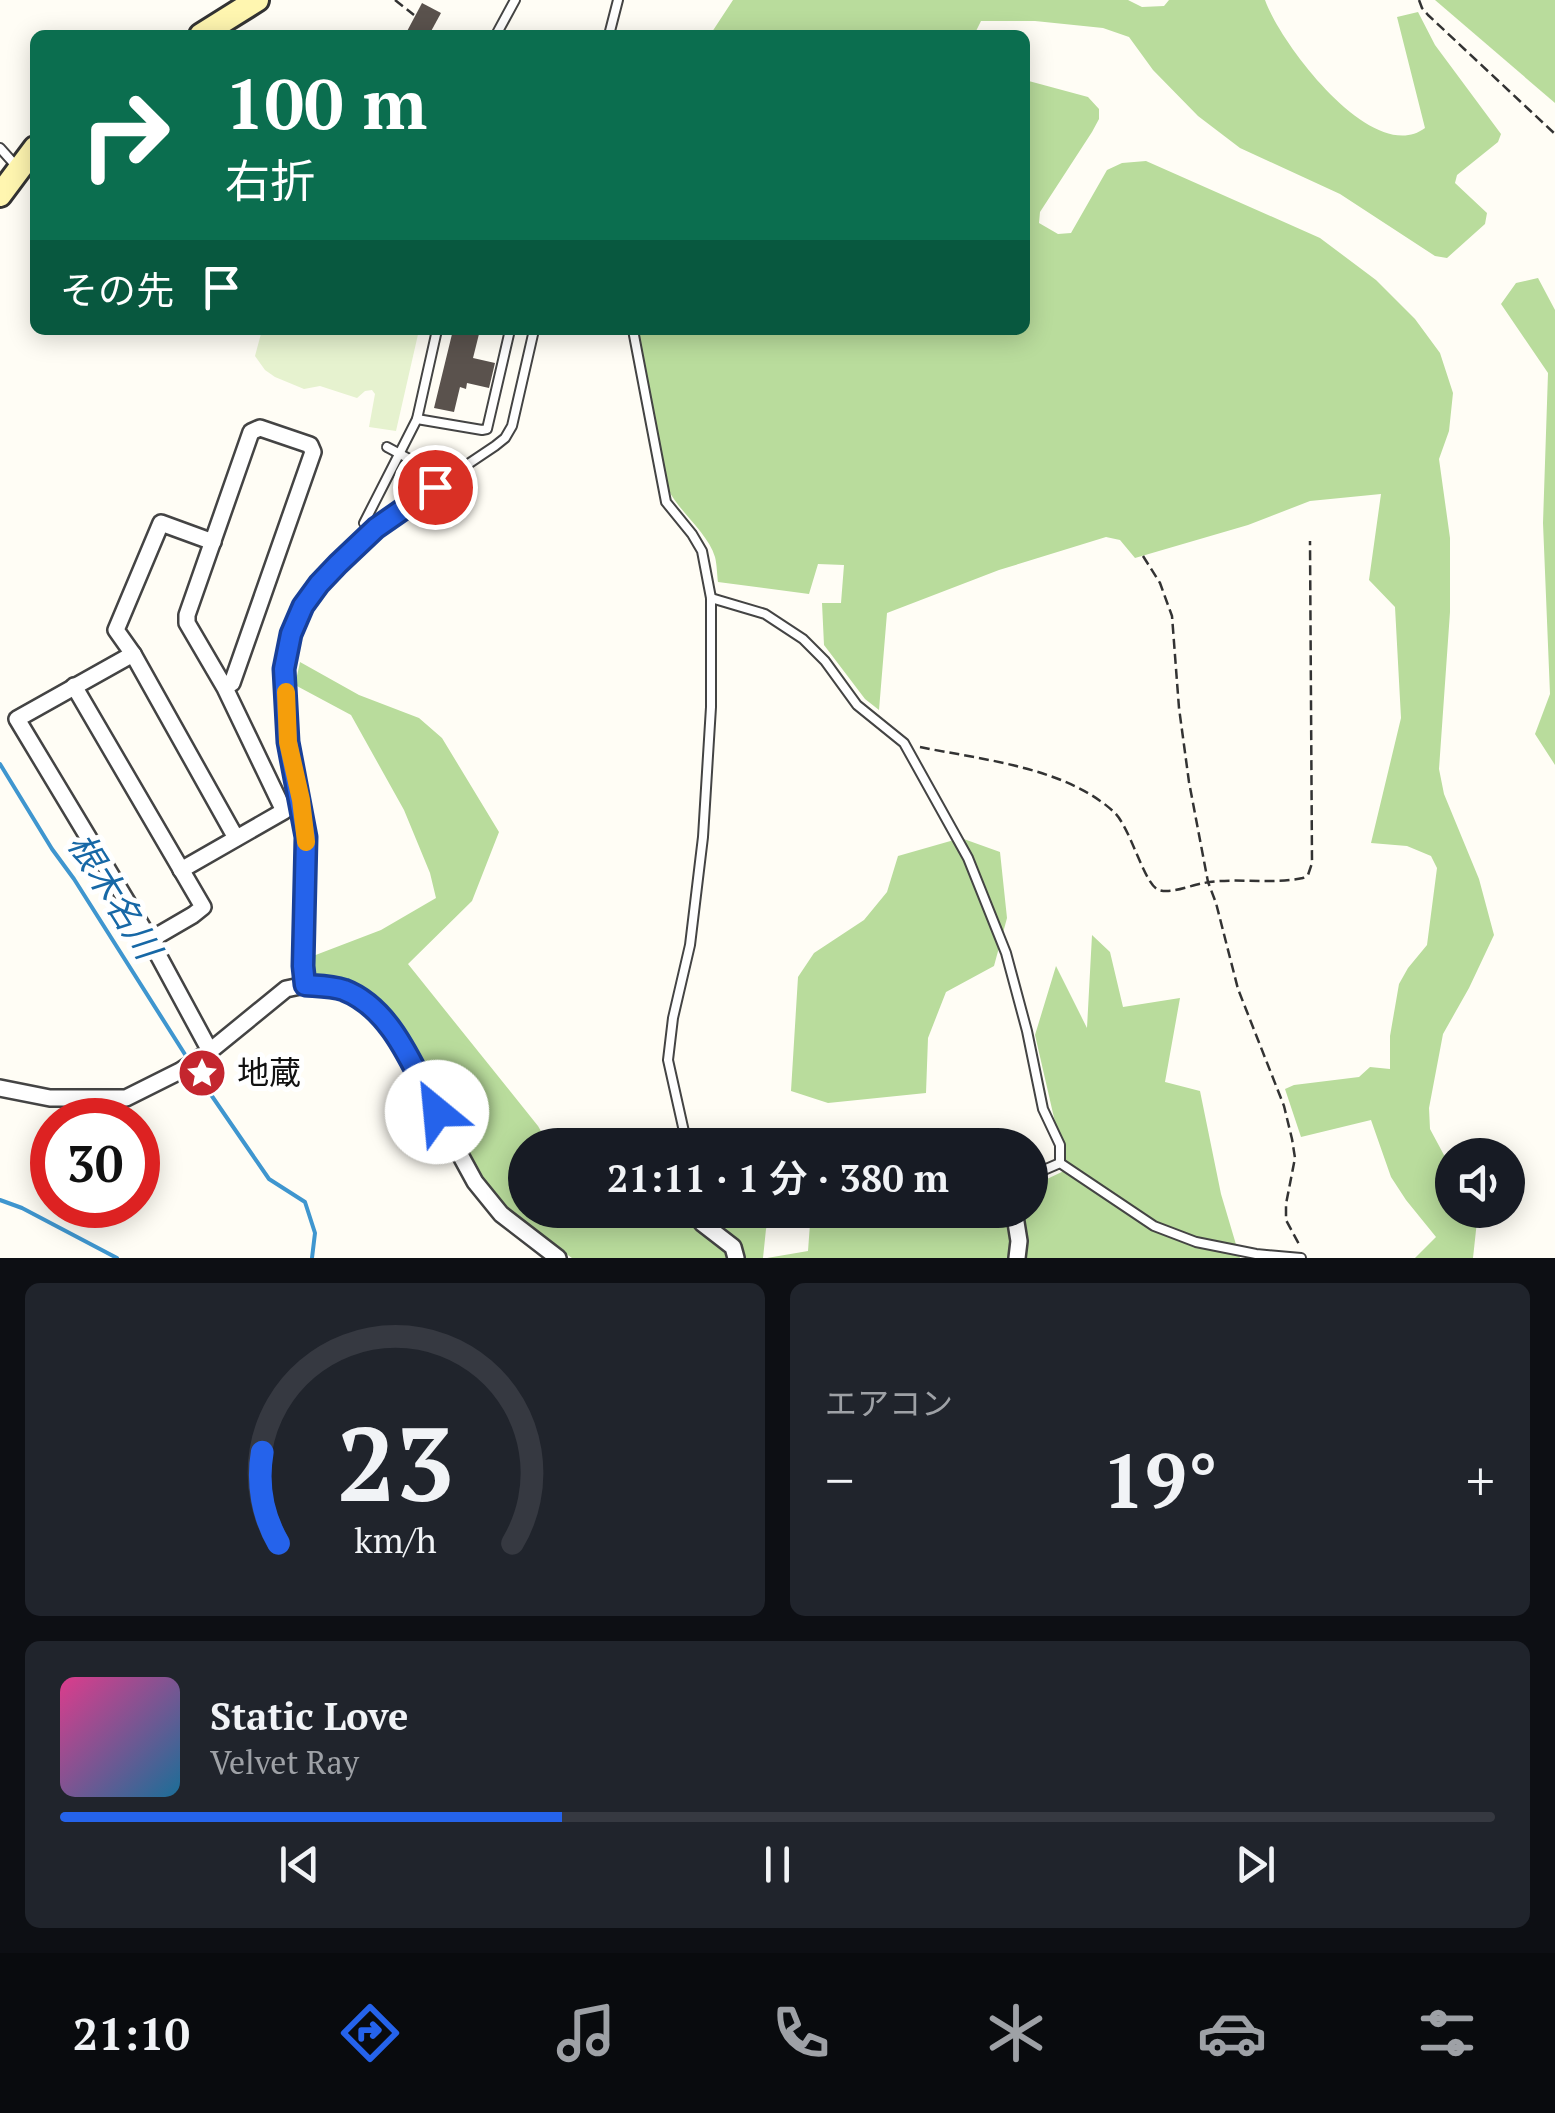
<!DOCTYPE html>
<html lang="ja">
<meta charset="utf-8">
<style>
body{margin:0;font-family:"PT Serif","Noto Sans JP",serif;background:#20242c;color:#f1f3f6;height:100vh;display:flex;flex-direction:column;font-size:38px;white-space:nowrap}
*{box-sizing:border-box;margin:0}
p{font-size:32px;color:#9ea1a6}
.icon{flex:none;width:55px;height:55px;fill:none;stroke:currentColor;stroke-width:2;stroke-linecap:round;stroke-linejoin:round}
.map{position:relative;height:1258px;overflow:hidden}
.side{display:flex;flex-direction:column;gap:25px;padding:25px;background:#0d0f14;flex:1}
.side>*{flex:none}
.hud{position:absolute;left:30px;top:30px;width:1000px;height:305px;border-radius:15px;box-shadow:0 5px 25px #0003;background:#0b6e4f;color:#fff;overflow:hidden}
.fabs{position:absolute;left:1435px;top:1138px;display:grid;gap:20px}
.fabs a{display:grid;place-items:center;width:90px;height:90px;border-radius:50%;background:#171b24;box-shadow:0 5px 25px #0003;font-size:50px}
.speed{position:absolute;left:30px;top:1098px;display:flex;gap:20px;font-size:50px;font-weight:700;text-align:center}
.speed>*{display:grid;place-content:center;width:130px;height:130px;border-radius:50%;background:#171b24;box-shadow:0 5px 25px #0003;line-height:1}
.speed .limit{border:15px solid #d22;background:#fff;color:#111}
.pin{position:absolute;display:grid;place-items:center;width:85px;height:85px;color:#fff;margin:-42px;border:5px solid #fff;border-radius:50%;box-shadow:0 2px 10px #0007}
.me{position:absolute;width:110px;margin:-55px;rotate:332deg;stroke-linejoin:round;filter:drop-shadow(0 0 8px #0008)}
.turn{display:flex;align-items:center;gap:35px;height:210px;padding:0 30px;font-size:45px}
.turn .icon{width:130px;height:130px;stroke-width:2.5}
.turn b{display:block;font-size:70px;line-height:85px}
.then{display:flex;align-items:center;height:95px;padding:0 30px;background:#0003;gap:20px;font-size:38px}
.big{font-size:75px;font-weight:600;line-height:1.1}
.side .card{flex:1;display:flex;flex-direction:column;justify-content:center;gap:15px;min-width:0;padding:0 35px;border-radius:15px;background:#20242c}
.side .dial{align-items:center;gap:0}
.dial svg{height:260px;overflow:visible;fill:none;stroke:#363941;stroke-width:7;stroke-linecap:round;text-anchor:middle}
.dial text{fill:#f1f3f6;stroke:none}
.song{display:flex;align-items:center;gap:30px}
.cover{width:120px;height:120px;border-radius:15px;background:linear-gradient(135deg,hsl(330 70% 55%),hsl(200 70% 35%))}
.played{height:10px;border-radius:5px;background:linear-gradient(90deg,#2563eb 35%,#363941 35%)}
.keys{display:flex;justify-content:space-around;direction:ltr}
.heat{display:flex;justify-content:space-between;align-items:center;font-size:55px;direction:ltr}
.side .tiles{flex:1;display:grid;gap:25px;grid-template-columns:1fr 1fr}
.card:last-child{grid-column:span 2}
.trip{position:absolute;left:508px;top:1128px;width:540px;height:100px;border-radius:50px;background:#171b24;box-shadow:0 5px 25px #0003;font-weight:600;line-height:100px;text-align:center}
.tabs{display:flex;height:160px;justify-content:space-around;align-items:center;background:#090b0e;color:#9ea1a6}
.tabs .icon{width:70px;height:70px}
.tabs .current{color:#2563eb}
.tabs b{font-size:45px;color:#f1f3f6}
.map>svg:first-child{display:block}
.forest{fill:#b9dc9c}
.pitch{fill:#e6f2cf}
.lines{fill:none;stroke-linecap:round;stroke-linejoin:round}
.stream{stroke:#3f96cf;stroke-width:4}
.building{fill:#5a524d}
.lane-casing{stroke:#444;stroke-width:12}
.street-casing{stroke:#444;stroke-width:20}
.secondary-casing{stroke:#333;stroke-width:28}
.path{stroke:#333;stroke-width:2.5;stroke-dasharray:10 5;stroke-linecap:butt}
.lane{stroke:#fff;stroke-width:8}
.street{stroke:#fff;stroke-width:15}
.secondary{stroke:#fff6b0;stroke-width:22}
.route-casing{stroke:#184099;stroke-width:25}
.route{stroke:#2563eb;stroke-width:18}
.slow{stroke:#f59e0b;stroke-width:18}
.labels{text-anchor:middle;stroke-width:10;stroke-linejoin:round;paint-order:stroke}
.poi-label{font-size:32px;fill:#111;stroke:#fff;text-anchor:start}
.water-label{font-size:35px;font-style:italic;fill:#1768a6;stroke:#fff}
</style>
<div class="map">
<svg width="1555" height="1258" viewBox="0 0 1555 1258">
<rect width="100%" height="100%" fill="#fffdf5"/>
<g class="forest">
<path d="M733,0H1128L1142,7L1164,6L1169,0H1265C1280,43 1373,167 1425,128L1397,17L1418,12L1435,45L1501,134L1498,142L1457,175L1455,183L1487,213L1485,224L1447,258L1435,256L1340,194L1240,148L1198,116L1153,70L1129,37L1103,28L1035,21H981L974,35H710Z"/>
<path d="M1436,0H1555V103L1435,0Z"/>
<path d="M1025,80L1088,97L1099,109V119L1092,132L1040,212L1039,223L1058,234L1071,233L1107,170L1122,163L1146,161L1320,238L1376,280L1415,319L1440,353L1453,393L1449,431L1439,459L1450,538V612L1439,769L1444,794L1479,879L1494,935L1469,988L1443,1034L1429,1108L1430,1129L1452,1170V1210H1472L1477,1221L1473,1258H1415L1436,1237L1406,1200L1391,1177L1371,1120L1301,1137L1285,1089L1294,1085L1359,1077L1370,1067L1390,1069V1036L1399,984L1408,968L1427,945L1437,868L1431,856L1407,846L1371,843L1401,718L1395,607L1369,580L1381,494L1310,501L1248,525L1135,558L1120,540L1106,537L999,570L887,613L879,710L865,699L824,645L822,603H841L844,565L818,564L809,594L718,582C717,575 717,565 715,557C708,533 680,513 668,489L636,330H1025Z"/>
<path d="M1538,278L1555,310V765L1535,734L1550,694L1543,523L1548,373L1501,304L1516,283Z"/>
<path d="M300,662L359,695L419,718L442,738L499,832L472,901L408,964L538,1126L549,1145H525V1210H708L739,1220L744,1210H774L766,1229L763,1258H572L500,1208L437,1101L394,1016L356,987L310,972L307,963L313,956L381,930L436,898L430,873L404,810L351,715L295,685Z"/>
<path d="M961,838L1000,852L1007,918L994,966L946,992L928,1038L926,1093L828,1103L791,1091L798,977L814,953L864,920L887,892L898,856Z"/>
<path d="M1092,935L1110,952L1123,1007L1180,998L1165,1082L1200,1091L1221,1194L1240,1258H767L808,1251L811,1210H1030V1187L1066,1170L1035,1035L1056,966L1087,1028Z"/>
</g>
<path class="pitch" d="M262,330H419L396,431L369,427L375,394L372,390L365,391L357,398L320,386L304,389L275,377L265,370L255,356Z"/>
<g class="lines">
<g class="stream">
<path d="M0,764L52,849L74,879L186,1056"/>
<path d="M205,1086L269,1179L305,1202L315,1233L312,1258"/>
<path d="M0,1200L22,1208L117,1258"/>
</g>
</g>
<g class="building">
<path d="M422,3L441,13L429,35H405Z"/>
<path d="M453,330H480L473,358L495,363L489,388L467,383L466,389L460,387L454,412L434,408Z"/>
</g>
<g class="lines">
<g class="lane-casing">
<g id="lane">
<path d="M496,35L515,0"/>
<path d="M609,35L618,0"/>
<path d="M0,148L17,167"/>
<path d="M633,330L666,502L692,534L702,551L711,598V707L703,837L690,945L673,1018L668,1060L687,1145"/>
<path d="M417,419L482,430L487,429L510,330"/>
<path d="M387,447L413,461"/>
<path d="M364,523L417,419L437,330"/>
<path d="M711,598L765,614L803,639L825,661L857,705L904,743L968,858L1006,953L1027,1031L1043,1109L1060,1145V1163"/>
<path d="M305,984L303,966L306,837L288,742L284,669L291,635L303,606L319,583L359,542L404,507L495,446L505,438L512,426L534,330"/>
<path d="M1030,1176L1060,1163L1154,1226L1196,1242L1256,1254L1301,1258"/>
</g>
</g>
<g class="street-casing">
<g id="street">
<path d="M213,542L161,523L116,630L133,654L236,838"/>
<path d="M133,654L17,719L150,940L210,1051"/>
<path d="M74,686L203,907L193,915L150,940"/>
<path d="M181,870L284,811L225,688L187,623V615L251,432L260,428L310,445L313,452L232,683L225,688"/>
<path d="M0,1088L50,1098H126L180,1071L210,1051L286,989L305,985L340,988L361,998L386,1019L475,1182L501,1214L558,1258"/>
<path d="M1014,1210L1019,1241L1017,1258"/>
<path d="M702,1223L733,1247L736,1258"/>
</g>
</g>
<g class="secondary-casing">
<g id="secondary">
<path d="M201,35L257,0"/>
<path d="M0,195L35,148"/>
</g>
</g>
<g class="path">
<path d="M395,0L414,15"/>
<path d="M1419,0L1422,8L1428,15L1555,134"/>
<path d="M1143,556L1160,583L1172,616L1179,708L1189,782L1208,882L1216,903L1238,989L1284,1106L1292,1139L1295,1158L1286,1204V1220L1300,1246"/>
<path d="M920,747C983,760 1065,767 1114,812C1131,828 1144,885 1159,890C1171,894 1191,885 1204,883C1236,877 1270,885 1303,878L1308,875L1312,863L1310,541"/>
</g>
<use href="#lane" class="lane"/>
<use href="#street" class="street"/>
<use href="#secondary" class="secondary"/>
</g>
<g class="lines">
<g class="route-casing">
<path id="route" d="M435,487L376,528L338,564L319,584L303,606L291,634L284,669L288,742L306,837L303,966L305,985C318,986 332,986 344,990C393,1009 414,1070 437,1112"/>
</g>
<use href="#route" class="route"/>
<path class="slow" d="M286,692L288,742L301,800L306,842"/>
</g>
<defs>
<g id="sight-disc" transform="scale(2.5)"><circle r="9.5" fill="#c4262e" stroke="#fff"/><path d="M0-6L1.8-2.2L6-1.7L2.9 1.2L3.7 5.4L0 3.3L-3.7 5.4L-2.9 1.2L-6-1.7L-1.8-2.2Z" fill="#fff"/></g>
</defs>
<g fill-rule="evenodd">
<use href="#sight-disc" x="202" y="1073"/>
</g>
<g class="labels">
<g class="poi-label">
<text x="237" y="1084">地蔵</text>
</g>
<g class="water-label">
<text transform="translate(114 896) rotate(58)" y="12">根木名川</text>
</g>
</g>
</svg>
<div class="fabs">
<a><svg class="icon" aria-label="sound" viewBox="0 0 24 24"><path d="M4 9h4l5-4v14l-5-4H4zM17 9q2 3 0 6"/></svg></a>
</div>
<div class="speed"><div class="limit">30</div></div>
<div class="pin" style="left:435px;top:487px;background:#d93025"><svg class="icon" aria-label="arrive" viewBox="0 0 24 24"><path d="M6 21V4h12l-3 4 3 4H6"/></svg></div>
<svg class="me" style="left:437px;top:1112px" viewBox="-20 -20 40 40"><circle r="19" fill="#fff"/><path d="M0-13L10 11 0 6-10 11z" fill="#2563eb"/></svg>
<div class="trip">21:11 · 1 分 · 380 m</div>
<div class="hud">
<div class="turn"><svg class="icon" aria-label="right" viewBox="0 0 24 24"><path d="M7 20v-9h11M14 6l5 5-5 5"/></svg><div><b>100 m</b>右折</div></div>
<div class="then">その先<svg class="icon" aria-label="arrive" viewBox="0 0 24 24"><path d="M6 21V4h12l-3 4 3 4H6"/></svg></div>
</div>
</div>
<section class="side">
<div class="tiles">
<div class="card dial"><svg viewBox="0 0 100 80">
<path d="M14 69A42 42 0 1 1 86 69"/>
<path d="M14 69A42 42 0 0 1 9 41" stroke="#2563eb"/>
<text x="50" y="56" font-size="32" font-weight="700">23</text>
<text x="50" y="72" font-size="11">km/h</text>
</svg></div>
<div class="card"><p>エアコン</p>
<div class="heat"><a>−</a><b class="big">19°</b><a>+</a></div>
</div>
<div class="card">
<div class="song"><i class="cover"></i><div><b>Static Love</b><p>Velvet Ray</p></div></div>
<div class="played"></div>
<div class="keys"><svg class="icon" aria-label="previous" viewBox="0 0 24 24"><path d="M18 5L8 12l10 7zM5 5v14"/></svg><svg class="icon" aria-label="pause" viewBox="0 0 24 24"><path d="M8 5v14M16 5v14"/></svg><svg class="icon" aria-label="next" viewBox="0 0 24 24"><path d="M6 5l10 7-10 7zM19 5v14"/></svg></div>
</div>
</div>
</section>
<nav class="tabs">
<b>21:10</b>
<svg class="icon current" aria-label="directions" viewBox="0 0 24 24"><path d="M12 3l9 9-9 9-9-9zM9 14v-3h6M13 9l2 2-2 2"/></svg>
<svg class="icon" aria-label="music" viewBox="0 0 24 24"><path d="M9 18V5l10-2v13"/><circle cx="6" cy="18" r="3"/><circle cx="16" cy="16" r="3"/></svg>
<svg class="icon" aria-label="phone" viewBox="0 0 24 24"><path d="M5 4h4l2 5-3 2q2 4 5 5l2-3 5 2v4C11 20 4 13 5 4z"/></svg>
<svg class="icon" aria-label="climate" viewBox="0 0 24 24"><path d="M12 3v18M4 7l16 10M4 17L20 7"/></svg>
<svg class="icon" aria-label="car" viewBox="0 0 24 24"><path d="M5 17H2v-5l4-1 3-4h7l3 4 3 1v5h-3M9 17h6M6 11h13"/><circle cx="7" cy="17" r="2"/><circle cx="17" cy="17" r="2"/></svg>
<svg class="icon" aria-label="filters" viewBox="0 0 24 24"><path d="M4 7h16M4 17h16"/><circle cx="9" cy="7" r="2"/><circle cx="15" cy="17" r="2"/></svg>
</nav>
